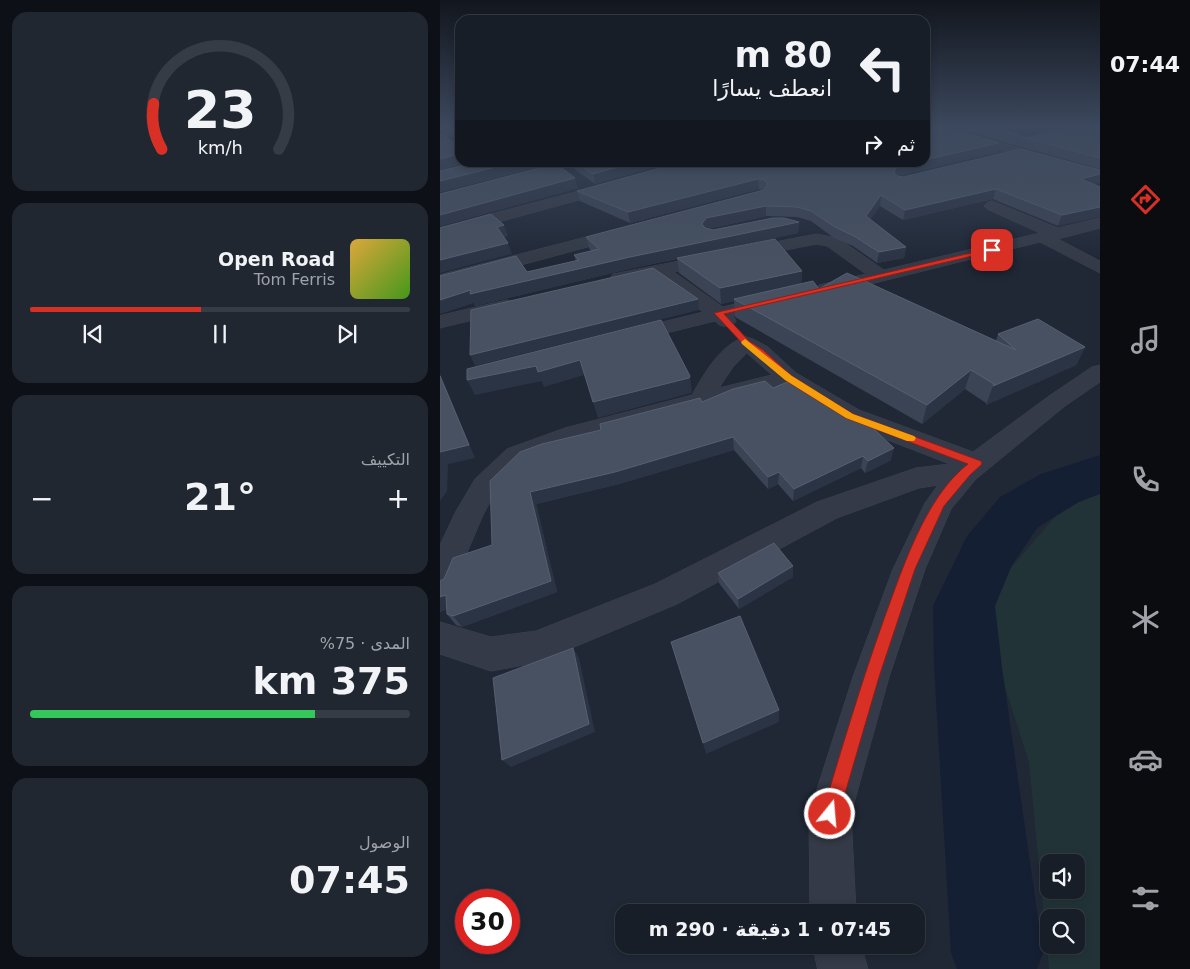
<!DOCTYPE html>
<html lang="ar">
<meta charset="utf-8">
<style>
body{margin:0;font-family:"DejaVu Sans","Noto Sans Arabic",sans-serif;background:#212730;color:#f1f3f6;direction:rtl;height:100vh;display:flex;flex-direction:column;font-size:19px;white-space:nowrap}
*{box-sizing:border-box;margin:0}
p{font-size:16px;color:#9fa2a8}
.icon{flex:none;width:28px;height:28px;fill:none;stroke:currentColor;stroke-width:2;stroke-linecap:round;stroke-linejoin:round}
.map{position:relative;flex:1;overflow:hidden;direction:ltr}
.details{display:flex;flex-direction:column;gap:12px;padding:12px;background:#0d1016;width:440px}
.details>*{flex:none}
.hud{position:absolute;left:15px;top:15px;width:475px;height:152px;border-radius:15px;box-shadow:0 2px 8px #0003,0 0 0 1px #363c45;direction:rtl;background:#181e28;color:#f1f3f6;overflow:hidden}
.controls{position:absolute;left:600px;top:854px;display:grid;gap:10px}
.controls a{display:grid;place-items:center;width:45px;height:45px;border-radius:10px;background:#181e28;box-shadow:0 2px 8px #0003,0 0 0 1px #363c45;font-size:25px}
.speed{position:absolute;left:15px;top:889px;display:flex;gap:10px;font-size:25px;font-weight:700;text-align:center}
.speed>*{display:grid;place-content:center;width:65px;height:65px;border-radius:50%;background:#181e28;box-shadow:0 2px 8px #0003,0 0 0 1px #363c45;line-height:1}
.speed .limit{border:8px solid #d22;background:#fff;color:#111}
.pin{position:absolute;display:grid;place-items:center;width:42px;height:42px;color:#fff;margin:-21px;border-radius:10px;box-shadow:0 2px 8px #0006}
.me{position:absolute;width:55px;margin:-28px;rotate:17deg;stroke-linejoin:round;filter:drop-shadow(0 0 4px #0008)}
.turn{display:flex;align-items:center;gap:18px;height:105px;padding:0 15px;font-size:22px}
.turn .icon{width:65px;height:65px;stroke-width:2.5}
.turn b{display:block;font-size:35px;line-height:42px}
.then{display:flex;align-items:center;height:48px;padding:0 15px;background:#0003;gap:10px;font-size:19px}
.big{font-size:38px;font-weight:700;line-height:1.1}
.details .tile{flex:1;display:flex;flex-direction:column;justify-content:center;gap:8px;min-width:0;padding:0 18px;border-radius:15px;background:#212730}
.details .dial{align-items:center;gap:0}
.dial svg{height:130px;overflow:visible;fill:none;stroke:#363c45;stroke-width:7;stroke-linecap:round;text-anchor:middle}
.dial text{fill:#f1f3f6;stroke:none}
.song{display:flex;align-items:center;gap:15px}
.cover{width:60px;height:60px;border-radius:8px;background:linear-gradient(135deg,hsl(40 70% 55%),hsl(100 70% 35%))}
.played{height:5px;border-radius:2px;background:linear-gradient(90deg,#d93025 45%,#363c45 45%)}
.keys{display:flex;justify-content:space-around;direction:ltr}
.heat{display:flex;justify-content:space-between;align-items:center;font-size:28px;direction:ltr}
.charge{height:8px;border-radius:4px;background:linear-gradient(90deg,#34c759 75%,#363c45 0)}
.trip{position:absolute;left:175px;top:904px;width:310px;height:50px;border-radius:15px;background:#181e28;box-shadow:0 2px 8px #0003,0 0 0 1px #363c45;font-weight:700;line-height:50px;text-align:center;direction:rtl}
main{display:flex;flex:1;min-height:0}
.tab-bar{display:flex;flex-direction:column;width:90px;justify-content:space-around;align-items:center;background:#0a0c10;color:#9fa2a8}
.tab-bar .icon{width:35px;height:35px}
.tab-bar .on{color:#d93025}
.tab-bar b{font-size:22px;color:#f1f3f6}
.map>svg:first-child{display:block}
.green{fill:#223337;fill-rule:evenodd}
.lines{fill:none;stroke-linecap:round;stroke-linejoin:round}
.river{fill:#141f33;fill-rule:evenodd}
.street-casing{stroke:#3d4350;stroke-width:1}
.street{fill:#343a47;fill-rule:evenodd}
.wall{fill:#3b4455;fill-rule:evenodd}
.shaded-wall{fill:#2b3444}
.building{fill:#475161;stroke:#576071}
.route{fill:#d93025;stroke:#8d1f18}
.slow{fill:#f59e0b}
</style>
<main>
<nav class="tab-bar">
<b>07:44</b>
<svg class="icon on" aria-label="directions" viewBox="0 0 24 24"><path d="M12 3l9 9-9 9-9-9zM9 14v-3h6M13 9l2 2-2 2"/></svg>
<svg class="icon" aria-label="music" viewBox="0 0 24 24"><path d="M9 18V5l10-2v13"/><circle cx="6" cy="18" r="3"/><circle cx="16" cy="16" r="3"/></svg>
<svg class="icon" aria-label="phone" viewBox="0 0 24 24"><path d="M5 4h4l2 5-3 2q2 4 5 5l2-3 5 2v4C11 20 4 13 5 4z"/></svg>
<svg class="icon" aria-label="climate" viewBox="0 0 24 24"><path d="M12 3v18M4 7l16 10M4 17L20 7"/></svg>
<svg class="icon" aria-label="car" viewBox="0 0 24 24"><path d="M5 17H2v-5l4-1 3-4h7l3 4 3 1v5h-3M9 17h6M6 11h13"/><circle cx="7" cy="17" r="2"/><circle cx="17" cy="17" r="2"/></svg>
<svg class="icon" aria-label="filters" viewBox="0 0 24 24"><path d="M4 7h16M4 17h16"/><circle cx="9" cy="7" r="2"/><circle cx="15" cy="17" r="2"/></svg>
</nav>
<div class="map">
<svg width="660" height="969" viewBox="0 0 660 969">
<rect width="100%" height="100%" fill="#202836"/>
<path class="green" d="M660,493V969H609L589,762L547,631L555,586L621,510ZM609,862H636V890H609ZM609,918H636V945H609Z"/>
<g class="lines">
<path class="river" d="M660,455V494L639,502L598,527L572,565L555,606L562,667L603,953L597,969H517L511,953L494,667L493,606L527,536L560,497L601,474Z"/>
<g class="street-casing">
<g id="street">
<path d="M486,127H505L660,171V179L488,129Z"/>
<path d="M174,182L179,183L181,186L179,189L0,238V228Z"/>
<path d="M552,201L618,228L660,218V228L618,239L660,261V273L600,242L386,295L379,293L377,289L379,285L426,274L387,246L376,244L234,272L283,307L331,295L338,297L341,301L338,305L293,316L296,321L293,325C285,327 280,327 275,321L189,342L182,340L179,336L182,332L263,312L216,276L179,283L173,282L170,278L173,274L376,234L398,238L444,270L600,233L547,209L544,206L547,203Z"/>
<path d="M182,228L188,230L190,233L188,236L0,287V275Z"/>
<path d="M67,300L74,302L77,306L74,310L0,328V316Z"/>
<path d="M306,337L313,339L328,347L356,373L419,410L533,452L609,396L652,367L660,365V382L625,406L536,479L511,509L485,569L449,677L411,814L416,912H370L369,814L413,677L453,569L485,503L498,485L479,488L397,518L237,604L96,663L51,671L0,654V622L51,637L96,631L215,584L377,502L476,468L510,464L401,422L345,386L142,440L85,463L55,493L43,515L11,590L0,594V545L15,513L35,479L67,449L125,428L252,395C264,374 281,343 306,337ZM307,353L332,375L279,388L293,367Z"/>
<path d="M373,945H421L428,969H378Z"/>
</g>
</g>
<use href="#street" class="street"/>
</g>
<g class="wall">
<path d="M0,127H20V162H27L0,170ZM10,135L18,140V144H16L6,138Z"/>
<path d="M512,127H545L586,138L660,127V169Z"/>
<path d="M559,143L557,152L457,176L463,177L660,170V182L654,184L618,226L553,199L463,220L440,206L430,219L466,247L464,258L437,263L413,246L394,238L371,221L357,217L326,216L268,229L273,230L359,222L358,233L291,247L362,271L361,284L556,341L558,334L645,347L636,365L546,405V403L525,389L482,424L295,317L294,301L281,304L239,273L237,259L193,268L35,306L34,303L87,272L136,261L134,255L151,251L149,248L146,237L323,190L319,189L190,223L140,201L137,191Z"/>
<path d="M37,162H114L138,188L0,226V194L95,169L94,168L0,192V171Z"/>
<path d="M125,162H231L155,184Z"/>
<path d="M333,388L451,460L425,473L421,468L353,501L338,484L328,489L294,450L179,484L96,504L117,592L22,627L16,625L7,614V609L0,612V581L4,579L52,545L161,430L262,402Z"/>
<path d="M353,566V577L299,609L279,583L278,573Z"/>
</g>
<g class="shaded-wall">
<path d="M6,127H7L10,135L1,142L0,138V131Z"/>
<path d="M559,143L557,152L456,176L454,172L457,166L474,162H485V160Z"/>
<path d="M20,154V162H27L0,170V159Z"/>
<path d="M76,162H92L94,168L0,192V181Z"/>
<path d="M196,162H231L155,184L153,174Z"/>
<path d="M660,174V182L638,189L641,179Z"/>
<path d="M135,178L138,188L0,226V215Z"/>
<path d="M318,179L319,189L190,223L188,212Z"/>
<path d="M556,189L553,199L463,220L465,210Z"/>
<path d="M441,195L440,206L425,227L426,216Z"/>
<path d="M326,206V216L267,229L262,224L266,218Z"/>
<path d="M660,207V217L618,226L622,215Z"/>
<path d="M359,222L358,233L193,268L35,306L34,303L0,314V300L31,290Z"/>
<path d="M64,225L68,236L61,238L57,227Z"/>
<path d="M68,243L72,254L0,273V260Z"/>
<path d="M466,247L464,258L437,263L439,252Z"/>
<path d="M362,271L361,286L294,299V301L281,304L280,288Z"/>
<path d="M258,299L259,310L35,366L30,355Z"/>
<path d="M645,347L636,365L546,405L553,386Z"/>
<path d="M140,360L144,375L104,387L98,372Z"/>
<path d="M96,366L102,381L35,395L27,380Z"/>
<path d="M531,370L525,389L482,424L487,405Z"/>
<path d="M0,373L35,458L8,464L7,491L0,501Z"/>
<path d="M250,376L252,392L251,393L158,418L153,402Z"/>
<path d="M293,437L294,450L179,484L96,504L117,592L22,627L13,616L90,492Z"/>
<path d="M454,448L451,460L425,473L428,461Z"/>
<path d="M423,456L421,468L353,501L354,489Z"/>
<path d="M339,472L338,484L328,489V477Z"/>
<path d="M353,566V577L299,609L298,599Z"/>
<path d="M6,595L15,606L0,612V597Z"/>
<path d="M133,648L139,658L155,732L71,767L62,760Z"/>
<path d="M339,710V722L266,754L263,743Z"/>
</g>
<g class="building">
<path d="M0,127H6L0,131Z"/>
<path d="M7,127H20V154L0,159V134L16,144H18V132Z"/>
<path d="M485,127H506L559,143L485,160Z"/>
<path d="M545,127H561L586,138L630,127H660V158Z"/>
<path d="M581,149L660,170V174L641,179L660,187V207L622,215L556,189L465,210L441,195L426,216L466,247L439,252L414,236L395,227L371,211L357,207L326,206L266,218L262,224L265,228L273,230L333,218H344L359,222L190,257L30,294L31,290L0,300V276L76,256L87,272L139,260L134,255L159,249L146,237L324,190L328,184L324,180L318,179L188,212L137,191L242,162H474L457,166L454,172L457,176L463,177Z"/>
<path d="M37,162H76L0,181V171Z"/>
<path d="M97,162H114L135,178L0,215V194L96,169L99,164Z"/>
<path d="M136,162H196L153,174Z"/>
<path d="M51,214L64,225L57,227L68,243L0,260V228Z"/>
<path d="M335,239L362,271L280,288L237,258Z"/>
<path d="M213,268L258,299L30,355L31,310Z"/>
<path d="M407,273L576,350L558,334L598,319L645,347L553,386L554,384L531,370L487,405L294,299L373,281L379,289Z"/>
<path d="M221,320L250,376L249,378L153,402L140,360L98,372L96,366L27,380V369Z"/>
<path d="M0,376L29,445L0,452Z"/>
<path d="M352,380L402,411L423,419L454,448L428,461L423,456L354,489L339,472L328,477L293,437L175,472L90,492L111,581L13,616L7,614L6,595L0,597V581L4,579L13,558L52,545L50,481L80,452L102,444L161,430L160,424L260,398L262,402L293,389L325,381L333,388Z"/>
<path d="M334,543L353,566L298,599L278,573Z"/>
<path d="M300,616L339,710L263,743L231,642Z"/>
<path d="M133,648L149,724L62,760L53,678Z"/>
</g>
<linearGradient id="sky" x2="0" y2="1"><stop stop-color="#12161e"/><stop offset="0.48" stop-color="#3c485d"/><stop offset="1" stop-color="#3c485d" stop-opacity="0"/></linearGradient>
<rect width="660" height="263" fill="url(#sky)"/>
<path class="route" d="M552,248L555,250L554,251L284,314L309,341L323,350L352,376L413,414L541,461L542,464L530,475L504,506L475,569L439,677L399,814L397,820L390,822L384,820L382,814C402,748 421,683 444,619C462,570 485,497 528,464L406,418L345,380L317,354L303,344L274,313Z"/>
<path class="slow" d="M305,339L352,376L413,414L474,436L476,438L474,441H467L406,418L345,380L302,344L301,342Z"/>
</svg>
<div class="controls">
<a><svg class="icon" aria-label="sound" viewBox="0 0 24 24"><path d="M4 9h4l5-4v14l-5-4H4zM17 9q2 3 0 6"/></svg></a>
<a><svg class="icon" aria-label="search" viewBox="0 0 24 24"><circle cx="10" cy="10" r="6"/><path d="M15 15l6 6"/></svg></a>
</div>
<div class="speed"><div class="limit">30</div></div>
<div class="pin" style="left:552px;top:250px;background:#d93025"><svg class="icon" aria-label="arrive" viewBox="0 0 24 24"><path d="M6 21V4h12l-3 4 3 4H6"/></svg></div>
<svg class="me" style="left:390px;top:814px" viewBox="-20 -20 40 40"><circle r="17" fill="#d93025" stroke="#fff" stroke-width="3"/><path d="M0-11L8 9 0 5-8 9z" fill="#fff"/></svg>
<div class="trip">07:45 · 1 دقيقة · 290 m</div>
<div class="hud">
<div class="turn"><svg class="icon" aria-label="left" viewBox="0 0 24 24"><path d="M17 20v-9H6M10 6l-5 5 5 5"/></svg><div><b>80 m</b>انعطف يسارًا</div></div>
<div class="then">ثم<svg class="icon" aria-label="right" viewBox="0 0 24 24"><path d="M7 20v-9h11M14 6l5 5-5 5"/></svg></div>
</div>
</div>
<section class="details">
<div class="tile dial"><svg viewBox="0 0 100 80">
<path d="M14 69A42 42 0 1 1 86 69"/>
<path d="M14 69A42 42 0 0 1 9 41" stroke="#d93025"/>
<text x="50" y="56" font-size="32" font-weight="700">23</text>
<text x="50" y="72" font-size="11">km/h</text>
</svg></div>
<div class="tile">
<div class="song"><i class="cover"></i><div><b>Open Road</b><p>Tom Ferris</p></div></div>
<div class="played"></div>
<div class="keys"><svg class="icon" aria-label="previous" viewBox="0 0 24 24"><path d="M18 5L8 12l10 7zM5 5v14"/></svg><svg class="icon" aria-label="pause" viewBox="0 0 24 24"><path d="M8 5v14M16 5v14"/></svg><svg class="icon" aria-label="next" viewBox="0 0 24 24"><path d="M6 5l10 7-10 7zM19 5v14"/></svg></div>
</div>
<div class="tile"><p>التكييف</p>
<div class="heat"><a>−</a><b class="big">21°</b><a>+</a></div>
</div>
<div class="tile"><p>المدى · 75%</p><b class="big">375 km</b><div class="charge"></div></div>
<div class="tile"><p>الوصول</p><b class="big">07:45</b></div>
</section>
</main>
